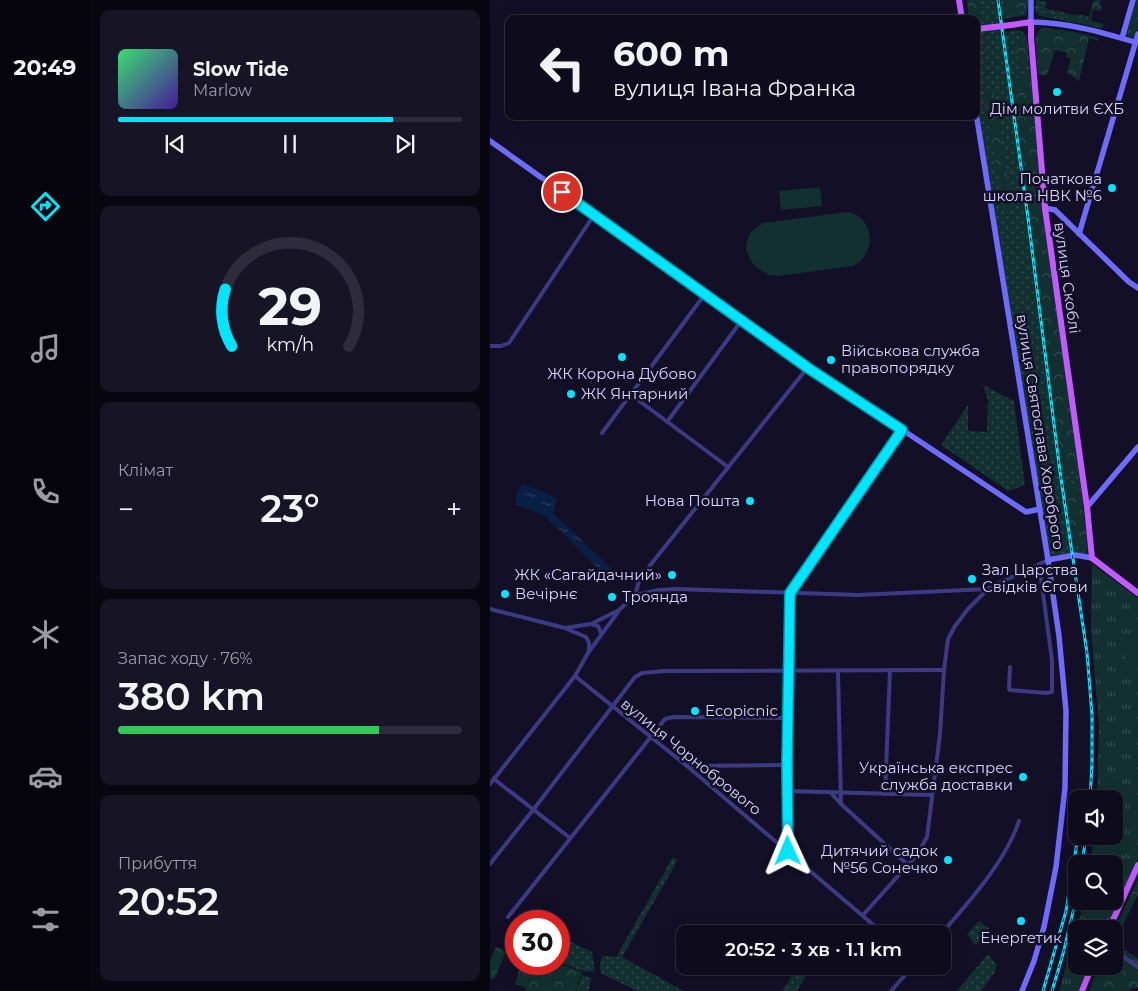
<!DOCTYPE html>
<html lang="uk">
<meta charset="utf-8">
<style>
body{margin:0;font-family:Montserrat,sans-serif;background:#171425;color:#f1f3f6;height:100vh;display:flex;flex-direction:column;font-size:19px;white-space:nowrap}
*{box-sizing:border-box;margin:0}
p{font-size:16px;color:#9b9ba3}
.icon{flex:none;width:28px;height:28px;fill:none;stroke:currentColor;stroke-width:2;stroke-linecap:round;stroke-linejoin:round}
.map{position:relative;flex:1;overflow:hidden}
.panel{display:flex;flex-direction:column;gap:10px;padding:10px;background:#08060f;width:400px}
.panel>*{flex:none}
.hud{position:absolute;left:15px;top:15px;width:475px;height:105px;border-radius:10px;box-shadow:0 5px 20px #0002,0 0 0 1px #2e2b3b;background:#0e0b1c;color:#f1f3f6;overflow:hidden}
.fabs{position:absolute;left:578px;top:790px;display:grid;gap:10px}
.fabs a{display:grid;place-items:center;width:55px;height:55px;border-radius:10px;background:#0e0b1c;box-shadow:0 5px 20px #0002,0 0 0 1px #2e2b3b;font-size:25px}
.speed{position:absolute;left:15px;top:910px;display:flex;gap:10px;font-size:25px;font-weight:700;text-align:center}
.speed>*{display:grid;place-content:center;width:65px;height:65px;border-radius:50%;background:#0e0b1c;box-shadow:0 5px 20px #0002,0 0 0 1px #2e2b3b;line-height:1}
.speed .limit{border:8px solid #d22;background:#fff;color:#111}
.pin{position:absolute;display:grid;place-items:center;width:42px;height:42px;color:#fff;margin:-21px;border:2px solid #fff;border-radius:50%;box-shadow:0 1px 5px #0007}
.me{position:absolute;width:55px;margin:-28px;rotate:359deg;stroke-linejoin:round;filter:drop-shadow(0 0 4px #0008)}
.turn{display:flex;align-items:center;gap:18px;height:105px;padding:0 25px;font-size:22px}
.turn .icon{width:65px;height:65px;stroke-width:2.5}
.turn b{display:block;font-size:35px;line-height:42px}
.big{font-size:38px;font-weight:600;line-height:1.1}
.panel .card{flex:1;display:flex;flex-direction:column;justify-content:center;gap:8px;min-width:0;padding:0 18px;border-radius:10px;background:#171425}
.panel .dial{align-items:center;gap:0}
.dial svg{height:130px;overflow:visible;fill:none;stroke:#2e2b3b;stroke-width:7;stroke-linecap:round;text-anchor:middle}
.dial text{fill:#f1f3f6;stroke:none}
.song{display:flex;align-items:center;gap:15px}
.cover{width:60px;height:60px;border-radius:8px;background:linear-gradient(135deg,hsl(140 70% 55%),hsl(260 70% 35%))}
.played{height:5px;border-radius:2px;background:linear-gradient(90deg,#00e5ff 80%,#2e2b3b 80%)}
.keys{display:flex;justify-content:space-around;direction:ltr}
.heat{display:flex;justify-content:space-between;align-items:center;font-size:28px;direction:ltr}
.charge{height:8px;border-radius:4px;background:linear-gradient(90deg,#34c759 76%,#2e2b3b 0)}
.trip{position:absolute;left:186px;top:925px;width:275px;height:50px;border-radius:10px;background:#0e0b1c;box-shadow:0 5px 20px #0002,0 0 0 1px #2e2b3b;font-weight:600;line-height:50px;text-align:center}
main{display:flex;flex:1;min-height:0}
.tabs{display:flex;flex-direction:column;width:90px;justify-content:space-around;align-items:center;background:#06040b;color:#9b9ba3}
.tabs .icon{width:35px;height:35px}
.tabs .active{color:#00e5ff}
.tabs b{font-size:22px;color:#f1f3f6}
.map>svg:first-child{display:block}
.grass{fill:url(#grass-dots)}
.forest{fill:url(#forest-crowns)}
.park{fill:url(#park-tufts)}
.garden{fill:#12302f}
.water{fill:url(#water-ripples)}
.lines{fill:none;stroke-linecap:round;stroke-linejoin:round}
.street{stroke:#3d3a85;stroke-width:4}
.secondary{stroke:#6f6bff;stroke-width:5.5}
.primary{stroke:#c25bff;stroke-width:6}
.rail-casing{stroke:#00e5ff;stroke-width:3}
.rail{stroke:#130f26;stroke-width:1;stroke-dasharray:4;stroke-linecap:butt}
.primary-bridge{stroke:#c25bff;stroke-width:6}
.route-casing{stroke:#0095a6;stroke-width:12}
.route{stroke:#00e5ff;stroke-width:9}
.poi-dot{fill:#00e5ff;stroke:#130f26;stroke-width:2}
.labels{text-anchor:middle;stroke-width:5;stroke-linejoin:round;paint-order:stroke}
.poi-label{font-size:15px;fill:#d9d4ff;stroke:#130f26;text-anchor:start}
.street-label{font-size:15px;fill:#d9d4ff;stroke:#130f26}
</style>
<main>
<nav class="tabs">
<b>20:49</b>
<svg class="icon active" aria-label="directions" viewBox="0 0 24 24"><path d="M12 3l9 9-9 9-9-9zM9 14v-3h6M13 9l2 2-2 2"/></svg>
<svg class="icon" aria-label="music" viewBox="0 0 24 24"><path d="M9 18V5l10-2v13"/><circle cx="6" cy="18" r="3"/><circle cx="16" cy="16" r="3"/></svg>
<svg class="icon" aria-label="phone" viewBox="0 0 24 24"><path d="M5 4h4l2 5-3 2q2 4 5 5l2-3 5 2v4C11 20 4 13 5 4z"/></svg>
<svg class="icon" aria-label="climate" viewBox="0 0 24 24"><path d="M12 3v18M4 7l16 10M4 17L20 7"/></svg>
<svg class="icon" aria-label="car" viewBox="0 0 24 24"><path d="M5 17H2v-5l4-1 3-4h7l3 4 3 1v5h-3M9 17h6M6 11h13"/><circle cx="7" cy="17" r="2"/><circle cx="17" cy="17" r="2"/></svg>
<svg class="icon" aria-label="filters" viewBox="0 0 24 24"><path d="M4 7h16M4 17h16"/><circle cx="9" cy="7" r="2"/><circle cx="15" cy="17" r="2"/></svg>
</nav>
<section class="panel">
<div class="card">
<div class="song"><i class="cover"></i><div><b>Slow Tide</b><p>Marlow</p></div></div>
<div class="played"></div>
<div class="keys"><svg class="icon" aria-label="previous" viewBox="0 0 24 24"><path d="M18 5L8 12l10 7zM5 5v14"/></svg><svg class="icon" aria-label="pause" viewBox="0 0 24 24"><path d="M8 5v14M16 5v14"/></svg><svg class="icon" aria-label="next" viewBox="0 0 24 24"><path d="M6 5l10 7-10 7zM19 5v14"/></svg></div>
</div>
<div class="card dial"><svg viewBox="0 0 100 80">
<path d="M14 69A42 42 0 1 1 86 69"/>
<path d="M14 69A42 42 0 0 1 10 34" stroke="#00e5ff"/>
<text x="50" y="56" font-size="32" font-weight="700">29</text>
<text x="50" y="72" font-size="11">km/h</text>
</svg></div>
<div class="card"><p>Клімат</p>
<div class="heat"><a>−</a><b class="big">23°</b><a>+</a></div>
</div>
<div class="card"><p>Запас ходу · 76%</p><b class="big">380 km</b><div class="charge"></div></div>
<div class="card"><p>Прибуття</p><b class="big">20:52</b></div>
</section>
<div class="map">
<svg width="648" height="991" viewBox="0 0 648 991">
<defs>
<pattern id="grass-dots" width="8" height="8" patternUnits="userSpaceOnUse" patternTransform="scale(1.25)"><rect width="8" height="8" fill="#12302f"/><path d="M2 2h.1M6 6h.1" fill="none" stroke="#344d4e" stroke-width="1.8" stroke-linecap="round"/></pattern>
<pattern id="forest-crowns" width="20" height="18" patternUnits="userSpaceOnUse" patternTransform="scale(1.25)"><rect width="20" height="18" fill="#12302f"/><path d="M2 6a3 3 0 1 1 6 0M12 15a3 3 0 1 1 6 0" fill="none" stroke="#344d4e"/></pattern>
<pattern id="park-tufts" width="24" height="20" patternUnits="userSpaceOnUse" patternTransform="scale(1.25)"><rect width="24" height="20" fill="#12302f"/><path d="M3 7l-1-3M5 7V3M7 7l1-3M15 17l-1-3M17 17v-4M19 17l1-3" fill="none" stroke="#344d4e"/></pattern>
<pattern id="water-ripples" width="26" height="14" patternUnits="userSpaceOnUse" patternTransform="scale(1.25)"><rect width="26" height="14" fill="#0a1f44"/><path d="M2 4q2-2 4 0t4 0M15 11q2-2 4 0t4 0" fill="none" stroke="#2d3f60"/></pattern>
</defs>
<rect width="100%" height="100%" fill="#130f26"/>
<g class="grass">
<path d="M477,0H538L536,15L513,19L515,32L530,30L536,35L537,39L554,225L589,467L598,557L569,555L560,557L486,100V31L491,30L490,21L486,22V19H479Z"/>
<path d="M546,0L557,2L555,8L587,16L586,19L551,13L550,16L546,12L544,7L546,5Z"/>
<path d="M493,385L524,401L535,485L518,491L451,445L478,405V431L497,432L498,401Z"/>
<path d="M183,857L187,860L184,867L132,957L194,991H147L112,974C108,967 110,962 113,956L131,957L127,955Z"/>
<path d="M489,921L503,932L485,945L477,934Z"/>
<path d="M69,936L102,952L105,971C94,974 79,966 69,962Z"/>
<path d="M498,954L507,965L505,972L491,991H467Z"/>
<path d="M317,966L320,968L307,991H292L305,971L311,975Z"/>
<path d="M92,975L101,978L99,991H86Z"/>
</g>
<g class="forest">
<path d="M477,0H487L490,21L486,22V19H479Z"/>
<path d="M514,0H538L537,11L516,14Z"/>
<path d="M605,0H611L609,5L612,6L611,11L603,9L601,21L614,24L612,28L550,16V13L586,19L587,14L599,17L603,2Z"/>
<path d="M555,28L584,32L609,38V41L599,38L589,81L577,72L581,58L576,57L577,53L565,50L557,75H548L545,38L550,29Z"/>
<path d="M529,40L536,43L537,64L532,68L529,67L526,43Z"/>
<path d="M532,76H541L554,225L589,467L572,470L522,84L528,77Z"/>
<path d="M504,92L522,208L515,213L494,101L496,94Z"/>
<path d="M590,485L597,543L582,542L575,487Z"/>
<path d="M648,879V894L631,929L627,932L624,931Z"/>
<path d="M6,947L16,951L5,978L0,979V961Z"/>
<path d="M635,950L648,958V988H643L639,991H599L609,966H624V954L628,953L633,956Z"/>
<path d="M69,964L92,972L85,991H35L36,988L25,984L31,964Z"/>
</g>
<g class="park">
<path d="M644,0H648V28L645,38L635,35Z"/>
<path d="M602,564L648,598V860L616,929H587L594,901H624V864H600L604,836H624V799H607L609,726L601,629Z"/>
<path d="M586,931V966H600L590,991H569Z"/>
</g>
<g class="garden">
<path d="M330,187L332,206L291,210L289,191Z"/>
<path d="M357,212C385,216 387,255 363,266L288,276L279,275L266,267L261,261L256,250L258,238L261,232L273,223Z"/>
<path d="M645,633L648,638V669L643,671L628,642Z"/>
<path d="M646,807L648,808V834L637,829Z"/>
</g>
<path class="water" d="M33,484L58,494L67,499L63,513L122,569L116,576L56,517L26,504C26,496 27,490 33,484Z"/>
<g class="lines">
<g class="street">
<path d="M0,346H11L19,343L104,215"/>
<path d="M140,394L238,467"/>
<path d="M177,422L252,320"/>
<path d="M112,433L215,294"/>
<path d="M145,595L150,578L318,367"/>
<path d="M0,609L75,628L101,624L129,610L145,595L169,590L187,589L368,595L498,589L511,582L558,560"/>
<path d="M101,624L108,626L111,633"/>
<path d="M77,629L96,637L99,643V651"/>
<path d="M520,667L519,688L520,690L556,693L562,692V660L549,564"/>
<path d="M348,671L351,804L418,865"/>
<path d="M85,676L197,766L394,934"/>
<path d="M197,766L297,765"/>
<path d="M4,779L80,838"/>
<path d="M0,784L85,676L98,653L128,612"/>
<path d="M297,791L442,795"/>
<path d="M341,793L351,804"/>
<path d="M395,794L400,670"/>
<path d="M298,851L297,765L300,593L412,430"/>
<path d="M0,864L43,810L145,677L152,673L174,671L454,670"/>
<path d="M373,915L427,855L437,837L450,734L454,670L458,639L465,626L478,609L498,589"/>
<path d="M18,917L175,719L183,717L298,718"/>
<path d="M451,934C478,903 516,861 529,821"/>
<path d="M624,950L648,967"/>
<path d="M401,991L423,966"/>
</g>
<g class="secondary">
<path d="M541,0V22C577,22 614,33 648,43"/>
<path d="M632,38L643,0"/>
<path d="M486,113L558,560L569,636L576,711L575,788L566,867L554,927L544,961L532,991"/>
<path d="M0,141L318,367L536,512L550,509"/>
<path d="M555,208L565,210L639,282L648,288"/>
<path d="M589,234L648,34"/>
<path d="M597,507L648,447"/>
<path d="M558,560L585,555L602,558"/>
</g>
<g class="primary">
<path d="M469,0L472,19"/>
<path d="M521,25L541,22V38L555,208L597,507L602,558L648,593"/>
<path d="M619,929L648,865"/>
<path d="M592,991L602,966"/>
</g>
<g class="rail-casing">
<g id="rail">
<path d="M508,0L538,218L570,472L597,653L602,715V763L600,799"/>
<path d="M591,799L592,792"/>
<path d="M592,864L596,836"/>
<path d="M553,991L576,911L588,836"/>
<path d="M562,991L573,954L586,899"/>
</g>
</g>
<use href="#rail" class="rail"/>
<path class="primary-bridge" d="M487,29L521,25"/>
</g>
<g class="lines">
<g class="route-casing">
<path id="route" d="M72,192L318,368L412,430L300,593L297,765L298,851"/>
</g>
<use href="#route" class="route"/>
</g>
<g class="poi-dot">
<circle cx="567" cy="92" r="5"/>
<circle cx="622" cy="188" r="5"/>
<circle cx="132" cy="357" r="5"/>
<circle cx="341" cy="360" r="5"/>
<circle cx="81" cy="394" r="5"/>
<circle cx="260" cy="501" r="5"/>
<circle cx="182" cy="575" r="5"/>
<circle cx="482" cy="579" r="5"/>
<circle cx="15" cy="594" r="5"/>
<circle cx="122" cy="597" r="5"/>
<circle cx="205" cy="711" r="5"/>
<circle cx="533" cy="777" r="5"/>
<circle cx="458" cy="860" r="5"/>
<circle cx="531" cy="921" r="5"/>
</g>
<g class="labels">
<g class="poi-label">
<text x="567" y="114" text-anchor="middle">Дім молитви ЄХБ</text>
<text x="612" y="184" text-anchor="end">Початкова<tspan x="612" dy="17">школа НВК №6</tspan></text>
<text x="351" y="356">Військова служба<tspan x="351" dy="17">правопорядку</tspan></text>
<text x="132" y="379" text-anchor="middle">ЖК Корона Дубово</text>
<text x="91" y="399">ЖК Янтарний</text>
<text x="250" y="506" text-anchor="end">Нова Пошта</text>
<text x="492" y="575">Зал Царства<tspan x="492" dy="17">Свідків Єгови</tspan></text>
<text x="172" y="580" text-anchor="end">ЖК «Сагайдачний»</text>
<text x="25" y="599">Вечірнє</text>
<text x="132" y="602">Троянда</text>
<text x="215" y="716">Ecopicnic</text>
<text x="523" y="773" text-anchor="end">Українська експрес<tspan x="523" dy="17">служба доставки</tspan></text>
<text x="448" y="856" text-anchor="end">Дитячий садок<tspan x="448" dy="17">№56 Сонечко</tspan></text>
<text x="531" y="943" text-anchor="middle">Енергетик</text>
</g>
<g class="street-label">
<text transform="translate(577 278) rotate(82)" y="5">вулиця Скоблі</text>
<text transform="translate(550 432) rotate(81)" y="5">вулиця Святослава Хороброго</text>
<text transform="translate(201 757) rotate(39)" y="5">вулиця Чорнобрового</text>
</g>
</g>
</svg>
<div class="fabs">
<a><svg class="icon" aria-label="sound" viewBox="0 0 24 24"><path d="M4 9h4l5-4v14l-5-4H4zM17 9q2 3 0 6"/></svg></a>
<a><svg class="icon" aria-label="search" viewBox="0 0 24 24"><circle cx="10" cy="10" r="6"/><path d="M15 15l6 6"/></svg></a>
<a><svg class="icon" aria-label="layers" viewBox="0 0 24 24"><path d="M12 4l9 5-9 5-9-5zM3 14l9 5 9-5"/></svg></a>
</div>
<div class="speed"><div class="limit">30</div></div>
<div class="pin" style="left:72px;top:192px;background:#d93025"><svg class="icon" aria-label="arrive" viewBox="0 0 24 24"><path d="M6 21V4h12l-3 4 3 4H6"/></svg></div>
<svg class="me" style="left:298px;top:851px" viewBox="-20 -20 40 40"><path d="M0-17L14 15 0 8-14 15z" fill="#00e5ff" stroke="#fff" stroke-width="4"/></svg>
<div class="trip">20:52 · 3 хв · 1.1 km</div>
<div class="hud">
<div class="turn"><svg class="icon" aria-label="left" viewBox="0 0 24 24"><path d="M17 20v-9H6M10 6l-5 5 5 5"/></svg><div><b>600 m</b>вулиця Івана Франка</div></div>
</div>
</div>
</main>
